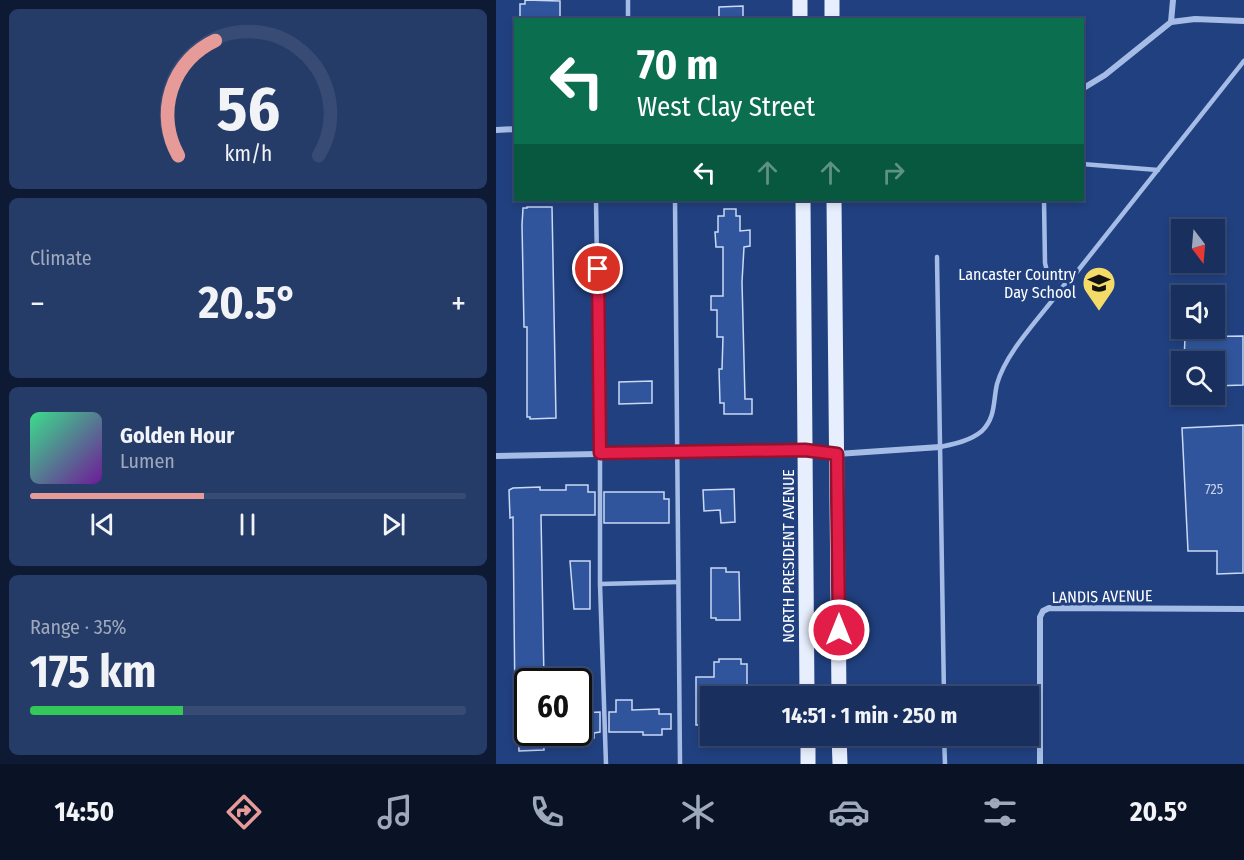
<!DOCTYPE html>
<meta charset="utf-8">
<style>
body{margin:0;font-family:"Fira Sans Condensed",sans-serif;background:#263c68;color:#f1f3f6;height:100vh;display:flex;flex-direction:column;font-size:22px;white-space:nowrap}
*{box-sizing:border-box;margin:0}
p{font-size:20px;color:#9fa9bd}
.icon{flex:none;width:33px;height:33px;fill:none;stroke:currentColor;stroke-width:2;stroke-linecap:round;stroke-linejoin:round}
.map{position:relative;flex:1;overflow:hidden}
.details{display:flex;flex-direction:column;gap:9px;padding:9px;background:#0e1a34;width:496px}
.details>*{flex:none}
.top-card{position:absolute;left:18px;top:18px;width:570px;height:183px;border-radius:0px;box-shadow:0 3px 9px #0003,0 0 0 2px #374b74;background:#0b6e4f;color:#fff;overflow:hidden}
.needle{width:39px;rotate:164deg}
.controls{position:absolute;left:675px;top:219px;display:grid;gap:12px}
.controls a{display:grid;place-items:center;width:54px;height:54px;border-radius:0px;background:#19305f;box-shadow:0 3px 9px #0003,0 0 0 2px #374b74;font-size:30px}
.speed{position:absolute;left:18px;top:668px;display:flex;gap:12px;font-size:30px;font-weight:700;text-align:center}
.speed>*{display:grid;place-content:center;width:78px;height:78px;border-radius:50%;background:#19305f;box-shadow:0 3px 9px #0003,0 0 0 2px #374b74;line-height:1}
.speed .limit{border:3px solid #111;border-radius:9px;background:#fff;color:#111}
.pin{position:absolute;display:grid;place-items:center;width:51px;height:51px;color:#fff;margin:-26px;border:3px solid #fff;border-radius:50%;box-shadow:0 2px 6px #0007}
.me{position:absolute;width:66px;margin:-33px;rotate:0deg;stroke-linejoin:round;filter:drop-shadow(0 0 4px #0008)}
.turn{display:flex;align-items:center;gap:21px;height:126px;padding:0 24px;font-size:27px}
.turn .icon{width:78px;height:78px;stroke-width:2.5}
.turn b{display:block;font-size:42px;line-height:51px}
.lanes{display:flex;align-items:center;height:57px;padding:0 24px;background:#0003;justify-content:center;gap:30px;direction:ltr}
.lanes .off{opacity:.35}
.big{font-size:45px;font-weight:700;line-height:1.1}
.details .widget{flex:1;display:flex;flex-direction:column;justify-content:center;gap:9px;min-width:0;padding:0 21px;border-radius:9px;background:#263c68}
.details .dial{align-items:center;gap:0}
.dial svg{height:156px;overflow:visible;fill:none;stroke:#374b74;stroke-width:7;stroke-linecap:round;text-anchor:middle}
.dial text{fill:#f1f3f6;stroke:none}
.song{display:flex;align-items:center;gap:18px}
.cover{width:72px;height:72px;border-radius:9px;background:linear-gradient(135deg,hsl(150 70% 55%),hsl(280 70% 35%))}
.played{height:6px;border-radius:3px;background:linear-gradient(90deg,#e69b98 40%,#374b74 40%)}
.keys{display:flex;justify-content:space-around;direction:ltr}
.heat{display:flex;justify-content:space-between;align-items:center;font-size:33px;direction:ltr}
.charge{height:9px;border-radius:4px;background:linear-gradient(90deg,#34c759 35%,#374b74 0)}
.trip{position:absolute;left:204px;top:686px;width:339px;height:60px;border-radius:0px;background:#19305f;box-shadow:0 3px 9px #0003,0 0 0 2px #374b74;font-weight:700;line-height:60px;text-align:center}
.tab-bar{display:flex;height:96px;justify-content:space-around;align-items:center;background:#0a1326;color:#9fa9bd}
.tab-bar .icon{width:42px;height:42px}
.tab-bar .active{color:#e69b98}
.tab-bar b{font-size:27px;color:#f1f3f6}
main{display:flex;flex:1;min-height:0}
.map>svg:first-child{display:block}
.building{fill:#30559c;stroke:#c9d9f6;stroke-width:1.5}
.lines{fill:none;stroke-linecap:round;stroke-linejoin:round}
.lane{stroke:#a5bce7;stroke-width:4.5}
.street{stroke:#a5bce7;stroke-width:6}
.primary{stroke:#e7eefd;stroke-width:15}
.route-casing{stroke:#92132f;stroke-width:15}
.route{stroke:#e11d48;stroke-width:10}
.labels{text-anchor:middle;stroke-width:6;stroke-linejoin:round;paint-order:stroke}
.number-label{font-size:14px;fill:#cbd4e6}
.poi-label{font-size:16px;fill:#fff;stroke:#21407f;text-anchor:end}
.street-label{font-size:16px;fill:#fff;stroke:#21407f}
</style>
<main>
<section class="details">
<div class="widget dial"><svg viewBox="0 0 100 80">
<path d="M14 69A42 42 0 1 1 86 69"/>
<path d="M14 69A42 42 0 0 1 33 10" stroke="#e69b98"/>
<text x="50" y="56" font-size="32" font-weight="700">56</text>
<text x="50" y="72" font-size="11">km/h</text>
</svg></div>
<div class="widget"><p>Climate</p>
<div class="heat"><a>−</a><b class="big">20.5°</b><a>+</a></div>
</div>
<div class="widget">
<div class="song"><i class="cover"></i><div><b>Golden Hour</b><p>Lumen</p></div></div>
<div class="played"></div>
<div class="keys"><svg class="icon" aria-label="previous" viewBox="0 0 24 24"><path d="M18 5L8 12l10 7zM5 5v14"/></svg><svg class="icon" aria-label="pause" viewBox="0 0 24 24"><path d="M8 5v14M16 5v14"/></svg><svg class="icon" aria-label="next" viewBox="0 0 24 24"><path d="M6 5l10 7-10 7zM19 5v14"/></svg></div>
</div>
<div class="widget"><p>Range · 35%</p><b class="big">175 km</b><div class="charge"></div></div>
</section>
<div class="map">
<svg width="748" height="764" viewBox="0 0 748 764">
<rect width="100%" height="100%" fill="#21407f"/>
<g class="building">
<path d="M29,0L64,1V17H56V20H24V4H29Z"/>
<path d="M247,6V20H223V7Z"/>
<path d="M31,207H56L60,418L34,419V417H31V327H28L26,225L27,208H31Z"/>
<path d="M228,209H240V216H244V231L254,230V246L248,247L246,282L249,399H256V414H228V403H224L223,369H226L227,337H221V310H215V296H227V247H220L219,232H222V216H228Z"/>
<path d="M747,336V385L718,386V362H688L689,337Z"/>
<path d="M156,381V403L123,404V382Z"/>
<path d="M747,425V573L721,574V551H692L686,428Z"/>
<path d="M70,485H92V492H99V515H45L48,681H32V706L19,704L17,517L14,518L13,490L17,488L44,487V490H70Z"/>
<path d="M238,489L239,522L225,523L224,510L208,511L207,490Z"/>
<path d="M108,492H168V499H173V523H108Z"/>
<path d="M74,561H94V609H78Z"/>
<path d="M215,568H230V572H243L244,620H220V618H215Z"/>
<path d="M223,659H245V664H251V696H214V725H200V677H218V662H223Z"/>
<path d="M96,674L97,687L82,688V675Z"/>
<path d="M120,700H136V710L163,709V714H175V729H166V735H147V732H113V712H120Z"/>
<path d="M104,712V732L98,733V738H82V713Z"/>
<path d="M22,732H47L48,750L23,751Z"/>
</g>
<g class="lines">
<g class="lane">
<path d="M132,0V20"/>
<path d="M586,164L662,170"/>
<path d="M100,200L104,453V584L110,764"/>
<path d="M179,200L184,764"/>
<path d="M548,200L549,263L552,276C563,283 570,280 580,273L748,61"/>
<path d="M441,257L448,696"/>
<path d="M444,447C458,444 474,441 486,431C500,417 497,401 501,384C511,348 552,310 573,278"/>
<path d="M104,584L182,582"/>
<path d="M448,735L449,764"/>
</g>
<g class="street">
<path d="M675,22L677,0"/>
<path d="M586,89L609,75L675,22L699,19L748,21"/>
<path d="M0,130L20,129"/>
<path d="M0,456L309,450L341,454L444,447"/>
<path d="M544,764V617L547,611L553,608L748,609"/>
</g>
<g class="primary">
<path d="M304,0V20"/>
<path d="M336,0V20"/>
<path d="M307,200L311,696"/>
<path d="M338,200L343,696"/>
<path d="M312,735V764"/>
<path d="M343,735L344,764"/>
</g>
</g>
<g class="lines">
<g class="route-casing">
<path id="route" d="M102,269L104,453L309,450L341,454L343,630"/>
</g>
<use href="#route" class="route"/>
</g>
<defs>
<g id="school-pin" transform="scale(1.725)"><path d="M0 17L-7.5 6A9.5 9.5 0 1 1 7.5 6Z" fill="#f4da66" stroke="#21407f"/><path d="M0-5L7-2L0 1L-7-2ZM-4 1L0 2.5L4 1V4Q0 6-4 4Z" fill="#111"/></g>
</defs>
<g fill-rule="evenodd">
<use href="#school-pin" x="603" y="283"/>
</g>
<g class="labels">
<g class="number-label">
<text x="718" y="494">725</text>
</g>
<g class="poi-label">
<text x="580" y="280">Lancaster Country<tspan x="580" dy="18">Day School</tspan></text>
</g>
<g class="street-label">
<text transform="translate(292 556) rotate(-90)" y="6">NORTH PRESIDENT AVENUE</text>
<text transform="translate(606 596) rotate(-1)" y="6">LANDIS AVENUE</text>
</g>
</g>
</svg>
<div class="controls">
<a><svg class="needle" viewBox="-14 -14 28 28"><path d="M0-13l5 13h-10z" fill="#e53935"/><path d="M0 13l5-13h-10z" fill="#9fa9bd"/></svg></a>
<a><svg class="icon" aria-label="sound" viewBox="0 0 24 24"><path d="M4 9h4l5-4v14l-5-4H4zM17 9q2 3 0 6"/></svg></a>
<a><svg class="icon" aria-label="search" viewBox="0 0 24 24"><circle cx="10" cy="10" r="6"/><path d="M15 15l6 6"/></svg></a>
</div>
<div class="speed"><div class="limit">60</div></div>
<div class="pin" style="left:102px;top:269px;background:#d93025"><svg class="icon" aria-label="arrive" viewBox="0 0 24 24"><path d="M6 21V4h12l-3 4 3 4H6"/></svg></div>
<svg class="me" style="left:343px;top:630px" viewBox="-20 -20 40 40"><circle r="17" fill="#e11d48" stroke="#fff" stroke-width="3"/><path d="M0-11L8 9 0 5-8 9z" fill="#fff"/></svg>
<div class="trip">14:51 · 1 min · 250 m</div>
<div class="top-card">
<div class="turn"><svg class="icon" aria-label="left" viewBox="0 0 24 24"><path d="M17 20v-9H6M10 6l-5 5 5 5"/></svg><div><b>70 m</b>West Clay Street</div></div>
<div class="lanes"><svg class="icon" aria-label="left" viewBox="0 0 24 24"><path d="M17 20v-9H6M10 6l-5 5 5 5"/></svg><svg class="icon off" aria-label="ahead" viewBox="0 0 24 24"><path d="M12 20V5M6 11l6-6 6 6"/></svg><svg class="icon off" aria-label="ahead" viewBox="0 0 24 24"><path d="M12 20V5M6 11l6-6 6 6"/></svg><svg class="icon off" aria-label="right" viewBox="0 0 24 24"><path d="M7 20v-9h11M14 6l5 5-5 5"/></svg></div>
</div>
</div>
</main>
<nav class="tab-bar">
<b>14:50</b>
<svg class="icon active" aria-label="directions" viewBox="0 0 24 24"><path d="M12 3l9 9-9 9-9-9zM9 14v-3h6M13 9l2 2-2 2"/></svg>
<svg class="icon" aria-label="music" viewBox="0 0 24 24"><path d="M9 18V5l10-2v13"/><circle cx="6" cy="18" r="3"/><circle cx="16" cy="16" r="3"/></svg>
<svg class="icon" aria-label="phone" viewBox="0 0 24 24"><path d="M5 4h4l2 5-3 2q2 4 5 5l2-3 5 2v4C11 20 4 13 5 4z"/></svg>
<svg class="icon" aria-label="climate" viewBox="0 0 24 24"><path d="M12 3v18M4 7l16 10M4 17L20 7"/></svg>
<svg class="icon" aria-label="car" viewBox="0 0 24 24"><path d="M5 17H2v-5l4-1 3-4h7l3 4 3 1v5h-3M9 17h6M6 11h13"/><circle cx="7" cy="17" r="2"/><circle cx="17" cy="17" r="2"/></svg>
<svg class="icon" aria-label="filters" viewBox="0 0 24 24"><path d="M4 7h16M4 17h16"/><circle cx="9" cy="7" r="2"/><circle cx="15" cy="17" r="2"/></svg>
<b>20.5°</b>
</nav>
